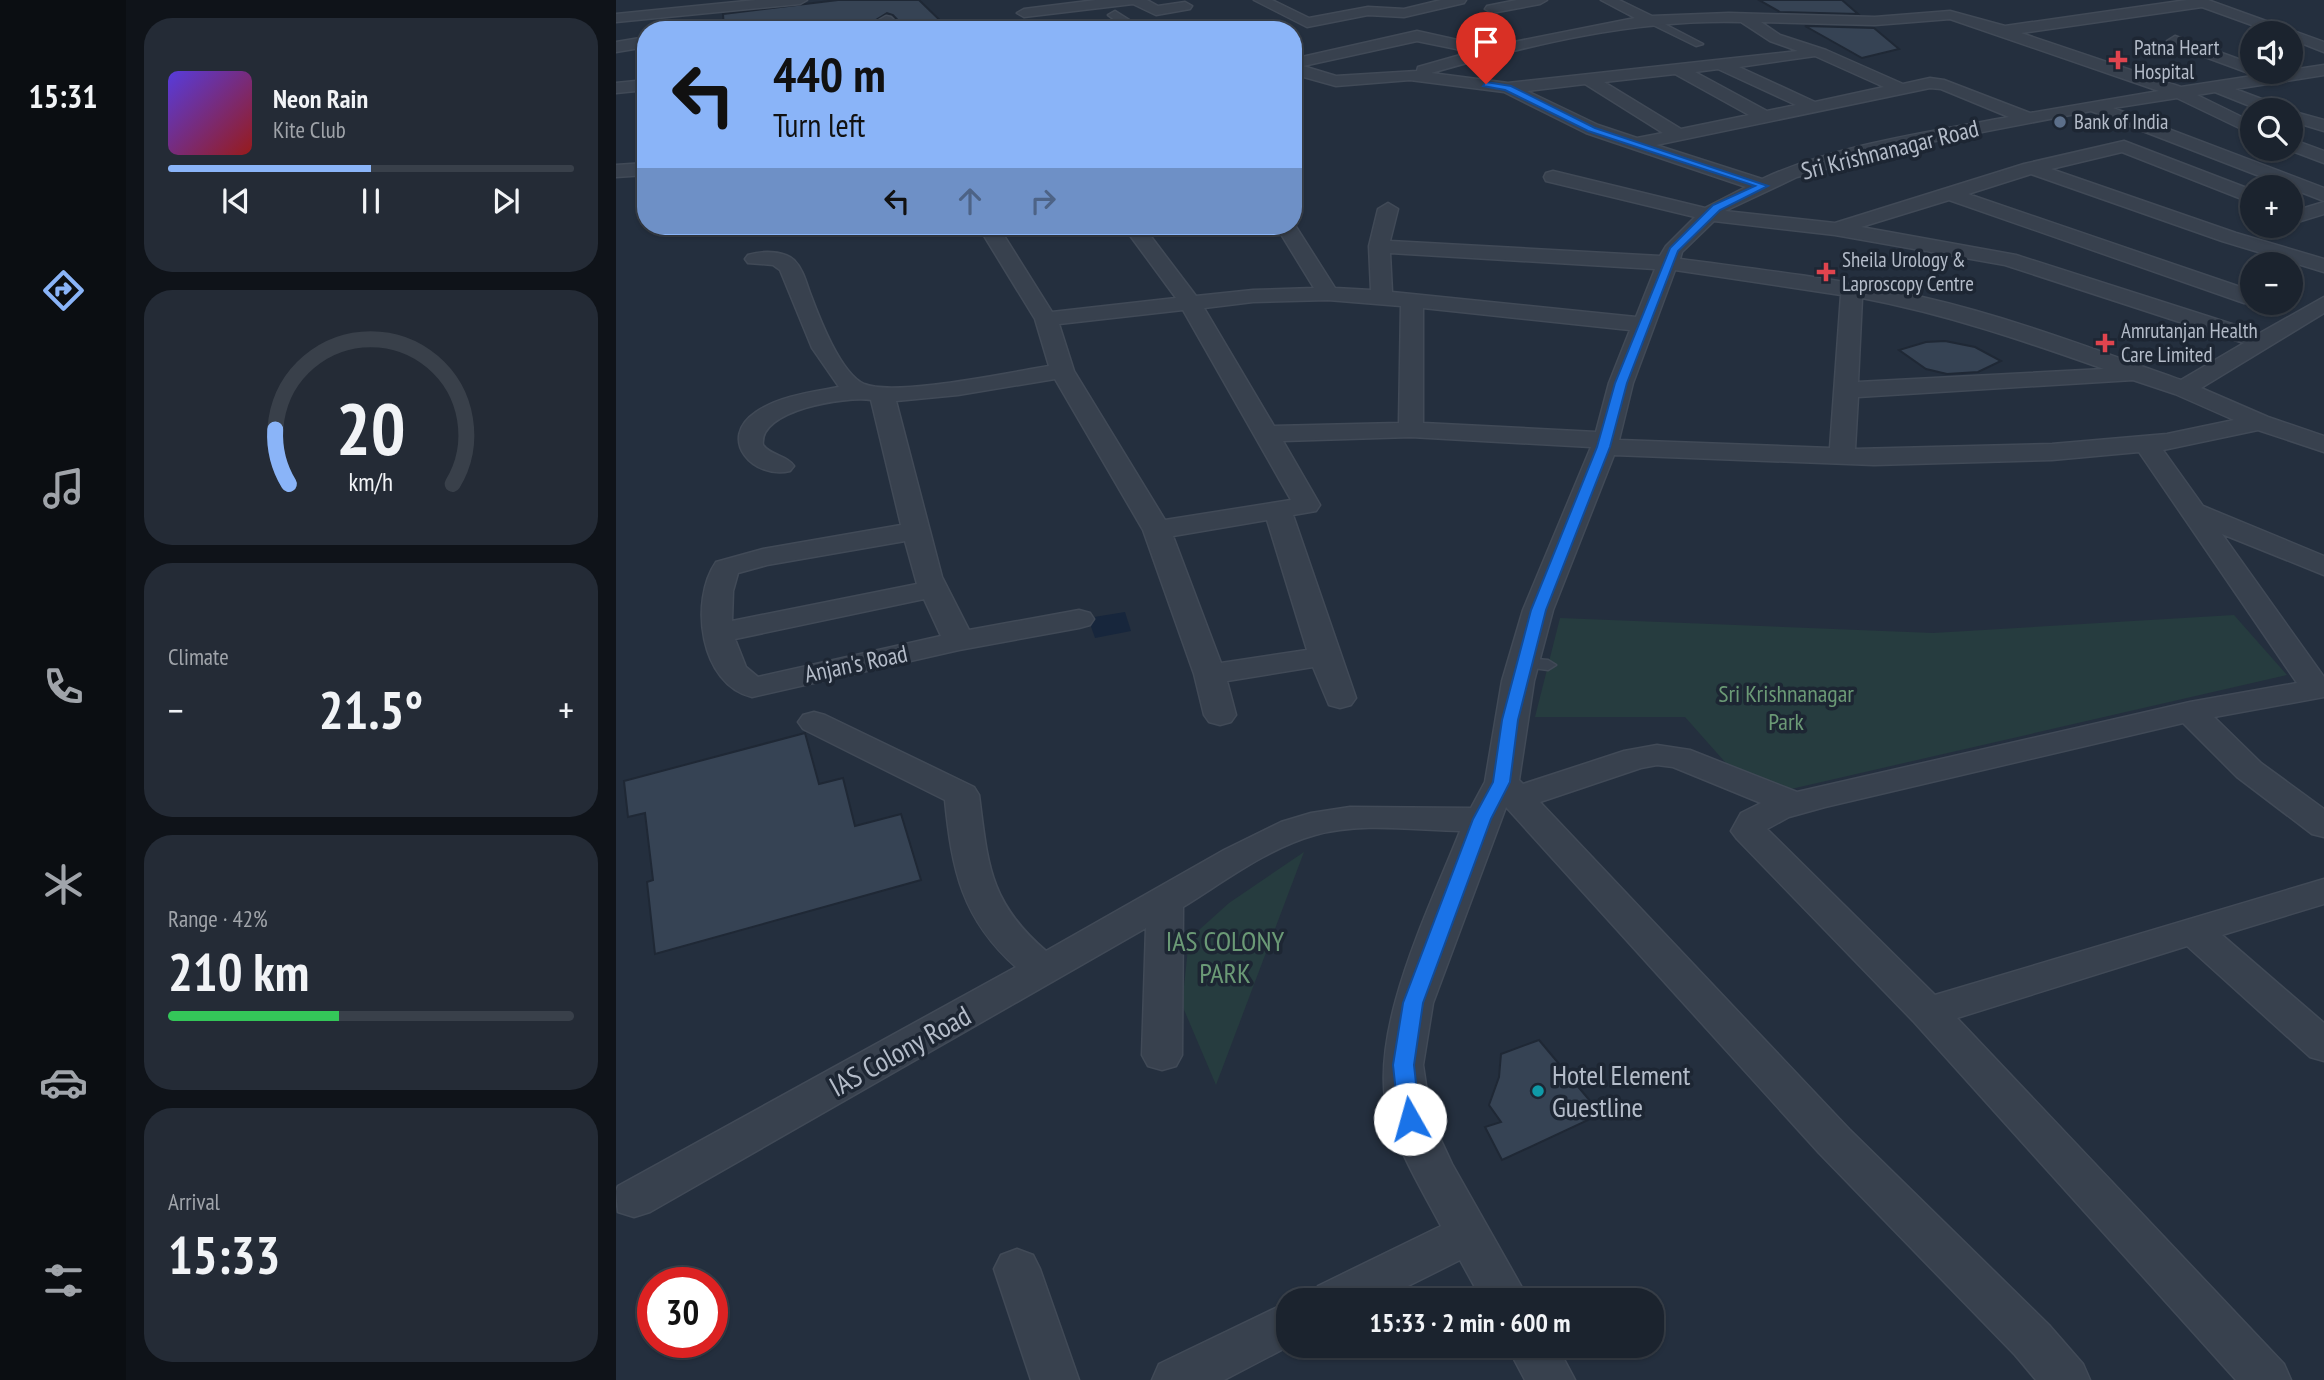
<!DOCTYPE html>
<meta charset="utf-8">
<style>
body{margin:0;font-family:"PT Sans Narrow",sans-serif;background:#242b36;color:#f1f3f6;height:100vh;display:flex;flex-direction:column;font-size:26px;white-space:nowrap}
*{box-sizing:border-box;margin:0}
p{font-size:23px;color:#a0a4aa}
.icon{flex:none;width:38px;height:38px;fill:none;stroke:currentColor;stroke-width:2;stroke-linecap:round;stroke-linejoin:round}
.map{position:relative;flex:1;overflow:hidden}
.panel{display:flex;flex-direction:column;gap:18px;padding:18px;background:#0f1319;width:490px}
.panel>*{flex:none}
.top-card{position:absolute;left:21px;top:21px;width:665px;height:214px;border-radius:28px;box-shadow:0 2px 5px #0004,0 0 0 2px #39404a;background:#8ab4f8;color:#111;overflow:hidden}
.fabs{position:absolute;left:1624px;top:21px;display:grid;gap:14px}
.fabs a{display:grid;place-items:center;width:63px;height:63px;border-radius:50%;background:#1b232e;box-shadow:0 2px 5px #0004,0 0 0 2px #39404a;font-size:35px}
.speed{position:absolute;left:21px;top:1267px;display:flex;gap:14px;font-size:35px;font-weight:700;text-align:center}
.speed>*{display:grid;place-content:center;width:91px;height:91px;border-radius:50%;background:#1b232e;box-shadow:0 2px 5px #0004,0 0 0 2px #39404a;line-height:1}
.speed .limit{border:10px solid #d22;background:#fff;color:#111}
.pin{position:absolute;display:grid;place-items:center;width:60px;height:60px;color:#fff;margin:-72px -30px;border-radius:50% 50% 50% 0;rotate:-45deg;box-shadow:0 0 7px #0007}
.pin .icon{rotate:45deg}
.me{position:absolute;width:77px;margin:-38px;rotate:353deg;stroke-linejoin:round;filter:drop-shadow(0 0 5px #0008)}
.turn{display:flex;align-items:center;gap:24px;height:147px;padding:0 21px;font-size:32px}
.turn .icon{width:91px;height:91px;stroke-width:2.5}
.turn b{display:block;font-size:49px;line-height:60px}
.lanes{display:flex;align-items:center;height:66px;padding:0 21px;background:#0003;justify-content:center;gap:35px;direction:ltr}
.lanes .off{opacity:.35}
.big{font-size:52px;font-weight:700;line-height:1.1}
.panel .tile{flex:1;display:flex;flex-direction:column;justify-content:center;gap:10px;min-width:0;padding:0 24px;border-radius:28px;background:#242b36}
.panel .dial{align-items:center;gap:0}
.dial svg{height:182px;overflow:visible;fill:none;stroke:#39404a;stroke-width:7;stroke-linecap:round;text-anchor:middle}
.dial text{fill:#f1f3f6;stroke:none}
.song{display:flex;align-items:center;gap:21px}
.cover{width:84px;height:84px;border-radius:10px;background:linear-gradient(135deg,hsl(250 70% 55%),hsl(0 70% 35%))}
.played{height:7px;border-radius:4px;background:linear-gradient(90deg,#8ab4f8 50%,#39404a 50%)}
.keys{display:flex;justify-content:space-around;direction:ltr}
.heat{display:flex;justify-content:space-between;align-items:center;font-size:38px;direction:ltr}
.charge{height:10px;border-radius:5px;background:linear-gradient(90deg,#34c759 42%,#39404a 0)}
.trip{position:absolute;left:660px;top:1288px;width:388px;height:70px;border-radius:28px;background:#1b232e;box-shadow:0 2px 5px #0004,0 0 0 2px #39404a;font-weight:700;line-height:70px;text-align:center}
main{display:flex;flex:1;min-height:0}
.dock{display:flex;flex-direction:column;width:126px;justify-content:space-around;align-items:center;background:#0b0e12;color:#a0a4aa}
.dock .icon{width:49px;height:49px}
.dock .active{color:#8ab4f8}
.dock b{font-size:32px;color:#f1f3f6}
.map>svg:first-child{display:block}
.green{fill:#263c3f}
.water{fill:#17263c}
.building{fill:#364354;stroke:#1f2835;stroke-width:2}
.lines{fill:none;stroke-linecap:round;stroke-linejoin:round}
.service-casing{stroke:#414a57;stroke-width:3}
.minor-casing{stroke:#414a57;stroke-width:3}
.service{fill:#38414e;fill-rule:evenodd}
.minor{fill:#38414e;fill-rule:evenodd}
.route{fill:#1a73e8;stroke:#114b97;stroke-width:2}
.health-dot{fill:#e0444e;stroke:#1d2633;stroke-width:2.5}
.service-dot{fill:#5c6f8a;stroke:#1d2633;stroke-width:2.5}
.culture-dot{fill:#0f9aa8;stroke:#1d2633;stroke-width:2.5}
.labels{text-anchor:middle;stroke-width:7;stroke-linejoin:round;paint-order:stroke}
.far-poi-label{font-size:21px;fill:#b4bcc9;stroke:#1d2633;text-anchor:start}
.street-label{font-size:24px;fill:#b4bcc9;stroke:#1d2633}
.park-label{font-size:24px;fill:#6b9a76;stroke:#1d2633}
.near-park-label{font-size:28px;fill:#6b9a76;stroke:#1d2633}
.near-street-label{font-size:28px;fill:#b4bcc9;stroke:#1d2633}
.near-poi-label{font-size:28px;fill:#b4bcc9;stroke:#1d2633;text-anchor:start}
</style>
<main>
<nav class="dock">
<b>15:31</b>
<svg class="icon active" aria-label="directions" viewBox="0 0 24 24"><path d="M12 3l9 9-9 9-9-9zM9 14v-3h6M13 9l2 2-2 2"/></svg>
<svg class="icon" aria-label="music" viewBox="0 0 24 24"><path d="M9 18V5l10-2v13"/><circle cx="6" cy="18" r="3"/><circle cx="16" cy="16" r="3"/></svg>
<svg class="icon" aria-label="phone" viewBox="0 0 24 24"><path d="M5 4h4l2 5-3 2q2 4 5 5l2-3 5 2v4C11 20 4 13 5 4z"/></svg>
<svg class="icon" aria-label="climate" viewBox="0 0 24 24"><path d="M12 3v18M4 7l16 10M4 17L20 7"/></svg>
<svg class="icon" aria-label="car" viewBox="0 0 24 24"><path d="M5 17H2v-5l4-1 3-4h7l3 4 3 1v5h-3M9 17h6M6 11h13"/><circle cx="7" cy="17" r="2"/><circle cx="17" cy="17" r="2"/></svg>
<svg class="icon" aria-label="filters" viewBox="0 0 24 24"><path d="M4 7h16M4 17h16"/><circle cx="9" cy="7" r="2"/><circle cx="15" cy="17" r="2"/></svg>
</nav>
<section class="panel">
<div class="tile">
<div class="song"><i class="cover"></i><div><b>Neon Rain</b><p>Kite Club</p></div></div>
<div class="played"></div>
<div class="keys"><svg class="icon" aria-label="previous" viewBox="0 0 24 24"><path d="M18 5L8 12l10 7zM5 5v14"/></svg><svg class="icon" aria-label="pause" viewBox="0 0 24 24"><path d="M8 5v14M16 5v14"/></svg><svg class="icon" aria-label="next" viewBox="0 0 24 24"><path d="M6 5l10 7-10 7zM19 5v14"/></svg></div>
</div>
<div class="tile dial"><svg viewBox="0 0 100 80">
<path d="M14 69A42 42 0 1 1 86 69"/>
<path d="M14 69A42 42 0 0 1 8 45" stroke="#8ab4f8"/>
<text x="50" y="56" font-size="32" font-weight="700">20</text>
<text x="50" y="72" font-size="11">km/h</text>
</svg></div>
<div class="tile"><p>Climate</p>
<div class="heat"><a>−</a><b class="big">21.5°</b><a>+</a></div>
</div>
<div class="tile"><p>Range · 42%</p><b class="big">210 km</b><div class="charge"></div></div>
<div class="tile"><p>Arrival</p><b class="big">15:33</b></div>
</section>
<div class="map">
<svg width="1708" height="1380" viewBox="0 0 1708 1380">
<rect width="100%" height="100%" fill="#242f3e"/>
<g class="green">
<path d="M1618,615L1671,675L1140,797L1069,717H919L944,618L1317,633Z"/>
<path d="M688,852L600,1085L566,1005L573,939L613,903Z"/>
</g>
<path class="water" d="M509,612L515,631L479,638L472,618Z"/>
<g class="building">
<path d="M222,0H303L334,30H291L277,15L271,13L260,20L268,30H108L107,14Z"/>
<path d="M1143,0H1226L1242,14L1164,12Z"/>
<path d="M1189,26L1258,28L1283,49L1246,58Z"/>
<path d="M1329,341L1359,347L1385,361L1362,372L1331,374L1310,369L1283,350L1310,342Z"/>
<path d="M189,733L203,784L227,778L239,826L285,814L305,880L39,954L31,882L37,880L29,813L12,817L8,781Z"/>
<path d="M923,1040L985,1114L886,1160L869,1127L885,1122L873,1105L883,1077L885,1054Z"/>
</g>
<g class="lines">
<g class="service-casing">
<g id="service">
<path d="M1031,18H1037L1087,44L1080,46L1031,22Z"/>
<path d="M908,658L932,660L940,665L932,670L903,666L900,663Z"/>
</g>
</g>
<g class="minor-casing">
<g id="minor">
<path d="M140,0H191L184,4L0,22V14Z"/>
<path d="M480,0H531L542,6L569,2L576,6L574,9L540,15L517,4L408,17L401,13L408,9Z"/>
<path d="M638,0H656L693,18L752,7L788,9L825,0H850L848,3L788,17L752,15L691,27Z"/>
<path d="M901,0H931L924,4L876,13L869,9L871,6Z"/>
<path d="M985,0H1003L1036,16L1113,13L1259,17L1334,11L1389,26L1571,0H1592L1708,42V52L1675,39V33H1658L1586,7L1405,33L1565,87L1708,65V75L1619,89L1664,106L1666,110H1644L1599,92L1581,95L1636,122V134L1561,98L1497,108L1708,188V201L1475,111L1283,148L1181,177L1109,211L1219,223L1408,164L1508,141L1636,190V203L1506,152L1435,169L1620,233L1708,259V272L1606,241L1415,174L1352,194L1636,291V303H1643H1628L1333,200L1245,227L1400,255L1644,333L1708,297V313L1585,388L1652,417L1708,436V452L1642,430L1547,450L1587,506L1708,556V575L1606,534L1708,677V697L1598,717L1645,763L1708,809V837L1696,834L1621,777L1567,723L1209,807L1173,817L1151,829L1319,995L1708,879V904L1606,935L1708,1023V1061L1694,1057L1571,946L1341,1018L1668,1364L1675,1380H1620L1298,1022L1121,839L1115,831L1125,813L1145,803L1057,767L1041,765L1025,768L924,802L1233,1129L1433,1325L1467,1364L1474,1380H1420L1399,1355L1203,1153L890,807L817,1003L807,1065L815,1119L836,1164L913,1300H866L844,1260L764,1300H696L702,1286L825,1226C807,1192 786,1157 774,1121C747,1039 814,908 844,831C798,830 744,822 699,835C652,848 609,881 567,907L566,1055L560,1066L546,1070L532,1066L526,1055L530,928L34,1212L18,1217L2,1212L0,1191L2,1186L400,967C346,919 336,870 329,800L187,729L182,722L187,715L198,712L209,715L358,787L363,795C372,865 373,902 430,951L608,850L665,822L695,813L734,807L855,808L869,782L886,681L907,610L975,447L795,437L667,441L704,505L700,511L677,515L740,698L735,705L724,708L713,705L697,667L611,681L620,715L615,722L604,725L593,722L588,715L578,674L527,530L439,379L342,395L280,401L326,577L353,630L463,610L474,613L478,619L474,625L463,628L343,650L136,697C84,685 73,601 100,562L147,549L285,525L255,400C230,396 142,410 147,445C155,456 171,455 178,466L174,471C138,480 100,439 140,412C163,396 196,392 223,387L196,348L164,270L157,265L132,263L129,259L132,255C145,251 167,250 178,260C187,269 190,282 194,293C203,317 224,373 248,384C279,397 395,372 433,366L419,319L362,226H382L436,312L560,298L507,226H527L580,296L637,290L698,288L660,226H677V222L719,288L755,290L753,246L762,209L772,203L782,209L774,241L1044,256L1050,246L1079,217L930,181L928,177L930,173L937,171L1089,208L1130,187L970,133L888,92L794,80L720,86L677,74V59L801,31L873,47L1019,18ZM1334,19L1543,91L1414,113L1328,80L1314,78L1287,84L1210,50L1164,35L1145,22L1259,25ZM1125,22L1154,41L1182,51L892,83L815,73C916,44 1019,19 1125,22ZM801,41L855,52L802,67L801,71L720,76L687,66ZM1199,56L1268,87L1199,102L1123,67ZM1102,69L1180,105L1151,111L1079,72ZM1059,74L1133,115L1065,129L988,82ZM969,84L1047,133L1021,138L982,125L911,91ZM1314,88L1325,89L1393,117C1313,132 1219,145 1146,179L1040,145ZM1098,221L1219,235L1389,265L1628,343L1565,380C1480,350 1394,317 1306,297C1227,279 1145,270 1064,259L1066,252ZM774,253L1039,269L1020,317L776,292ZM1059,270L1225,295L1214,448L1003,440L1017,383ZM1246,298C1330,314 1409,341 1488,369L1242,382ZM712,300L785,306L783,423L658,426L588,308L637,302ZM807,308L1014,330L993,383L980,432L807,423ZM567,310L675,500L549,520L458,371L443,324ZM1517,380L1559,394L1618,420L1551,434L1436,444L1239,449L1242,397ZM1523,452L1681,683L1574,702L1181,792L1074,750L1041,745L1008,751L907,784L903,780L918,681L937,610L998,455L1258,465L1436,460ZM651,520L691,650L605,663L557,536ZM289,541L301,584L116,621L117,591L122,573L151,565ZM308,599L325,636L142,677L130,667L119,639Z"/>
<path d="M499,11L529,30H512L492,15Z"/>
<path d="M270,16L275,17L288,30H272L263,20Z"/>
<path d="M1559,36L1636,64V72H1642H1630L1554,44L1551,41Z"/>
<path d="M30,37V47L0,52V42Z"/>
<path d="M30,80V90L0,93V83Z"/>
<path d="M1675,111L1708,120V131L1675,121Z"/>
<path d="M1675,139L1708,151V163L1671,149H1675Z"/>
<path d="M30,163V175L0,177V165Z"/>
<path d="M1708,202V214L1675,224V212Z"/>
<path d="M401,1249L417,1255L424,1269L463,1380H415L378,1269L385,1255Z"/>
<path d="M672,1302L673,1346L608,1380H536L543,1364Z"/>
<path d="M891,1346H941L959,1380H909Z"/>
</g>
</g>
<use href="#service" class="service"/>
<use href="#minor" class="minor"/>
</g>
<path class="route" d="M870,82L895,86L979,128L1152,186L1104,210L1062,251L1011,383L994,447L930,610L902,720L894,782L875,819L807,1003L798,1065L804,1119L801,1125L794,1127L786,1125L783,1119L777,1065L787,1003L857,819L877,782L886,720L915,610L981,447L999,383L1054,248L1097,205L1139,186L972,131L889,90L867,86Z"/>
<g class="health-dot">
<path d="M1498.5 49.5h7v7h7v7h-7v7h-7v-7h-7v-7h7z"/>
<path d="M1206.5 261.5h7v7h7v7h-7v7h-7v-7h-7v-7h7z"/>
<path d="M1485.5 332.5h7v7h7v7h-7v7h-7v-7h-7v-7h7z"/>
</g>
<circle class="service-dot" cx="1444" cy="122" r="7"/>
<circle class="culture-dot" cx="922" cy="1091" r="7"/>
<g class="labels">
<g class="far-poi-label">
<text x="1518" y="55">Patna Heart<tspan x="1518" dy="24">Hospital</tspan></text>
<text x="1458" y="129">Bank of India</text>
<text x="1226" y="267">Sheila Urology &amp;<tspan x="1226" dy="24">Laproscopy Centre</tspan></text>
<text x="1505" y="338">Amrutanjan Health<tspan x="1505" dy="24">Care Limited</tspan></text>
</g>
<g class="street-label">
<text transform="translate(1274 150) rotate(-14)" y="8">Sri Krishnanagar Road</text>
<text transform="translate(240 664) rotate(-12)" y="8">Anjan's Road</text>
</g>
<g class="park-label">
<text x="1170" y="702">Sri Krishnanagar<tspan x="1170" dy="28">Park</tspan></text>
</g>
<g class="near-park-label">
<text x="609" y="951">IAS COLONY<tspan x="609" dy="32">PARK</tspan></text>
</g>
<g class="near-street-label">
<text transform="translate(284 1051) rotate(-29)" y="10">IAS Colony Road</text>
</g>
<g class="near-poi-label">
<text x="936" y="1085">Hotel Element<tspan x="936" dy="32">Guestline</tspan></text>
</g>
</g>
</svg>
<div class="fabs">
<a><svg class="icon" aria-label="sound" viewBox="0 0 24 24"><path d="M4 9h4l5-4v14l-5-4H4zM17 9q2 3 0 6"/></svg></a>
<a><svg class="icon" aria-label="search" viewBox="0 0 24 24"><circle cx="10" cy="10" r="6"/><path d="M15 15l6 6"/></svg></a>
<a>+</a>
<a>−</a>
</div>
<div class="speed"><div class="limit">30</div></div>
<div class="pin" style="left:870px;top:84px;background:#d93025"><svg class="icon" aria-label="arrive" viewBox="0 0 24 24"><path d="M6 21V4h12l-3 4 3 4H6"/></svg></div>
<svg class="me" style="left:794px;top:1119px" viewBox="-20 -20 40 40"><circle r="19" fill="#fff"/><path d="M0-13L10 11 0 6-10 11z" fill="#1a73e8"/></svg>
<div class="trip">15:33 · 2 min · 600 m</div>
<div class="top-card">
<div class="turn"><svg class="icon" aria-label="left" viewBox="0 0 24 24"><path d="M17 20v-9H6M10 6l-5 5 5 5"/></svg><div><b>440 m</b>Turn left</div></div>
<div class="lanes"><svg class="icon" aria-label="left" viewBox="0 0 24 24"><path d="M17 20v-9H6M10 6l-5 5 5 5"/></svg><svg class="icon off" aria-label="ahead" viewBox="0 0 24 24"><path d="M12 20V5M6 11l6-6 6 6"/></svg><svg class="icon off" aria-label="right" viewBox="0 0 24 24"><path d="M7 20v-9h11M14 6l5 5-5 5"/></svg></div>
</div>
</div>
</main>
